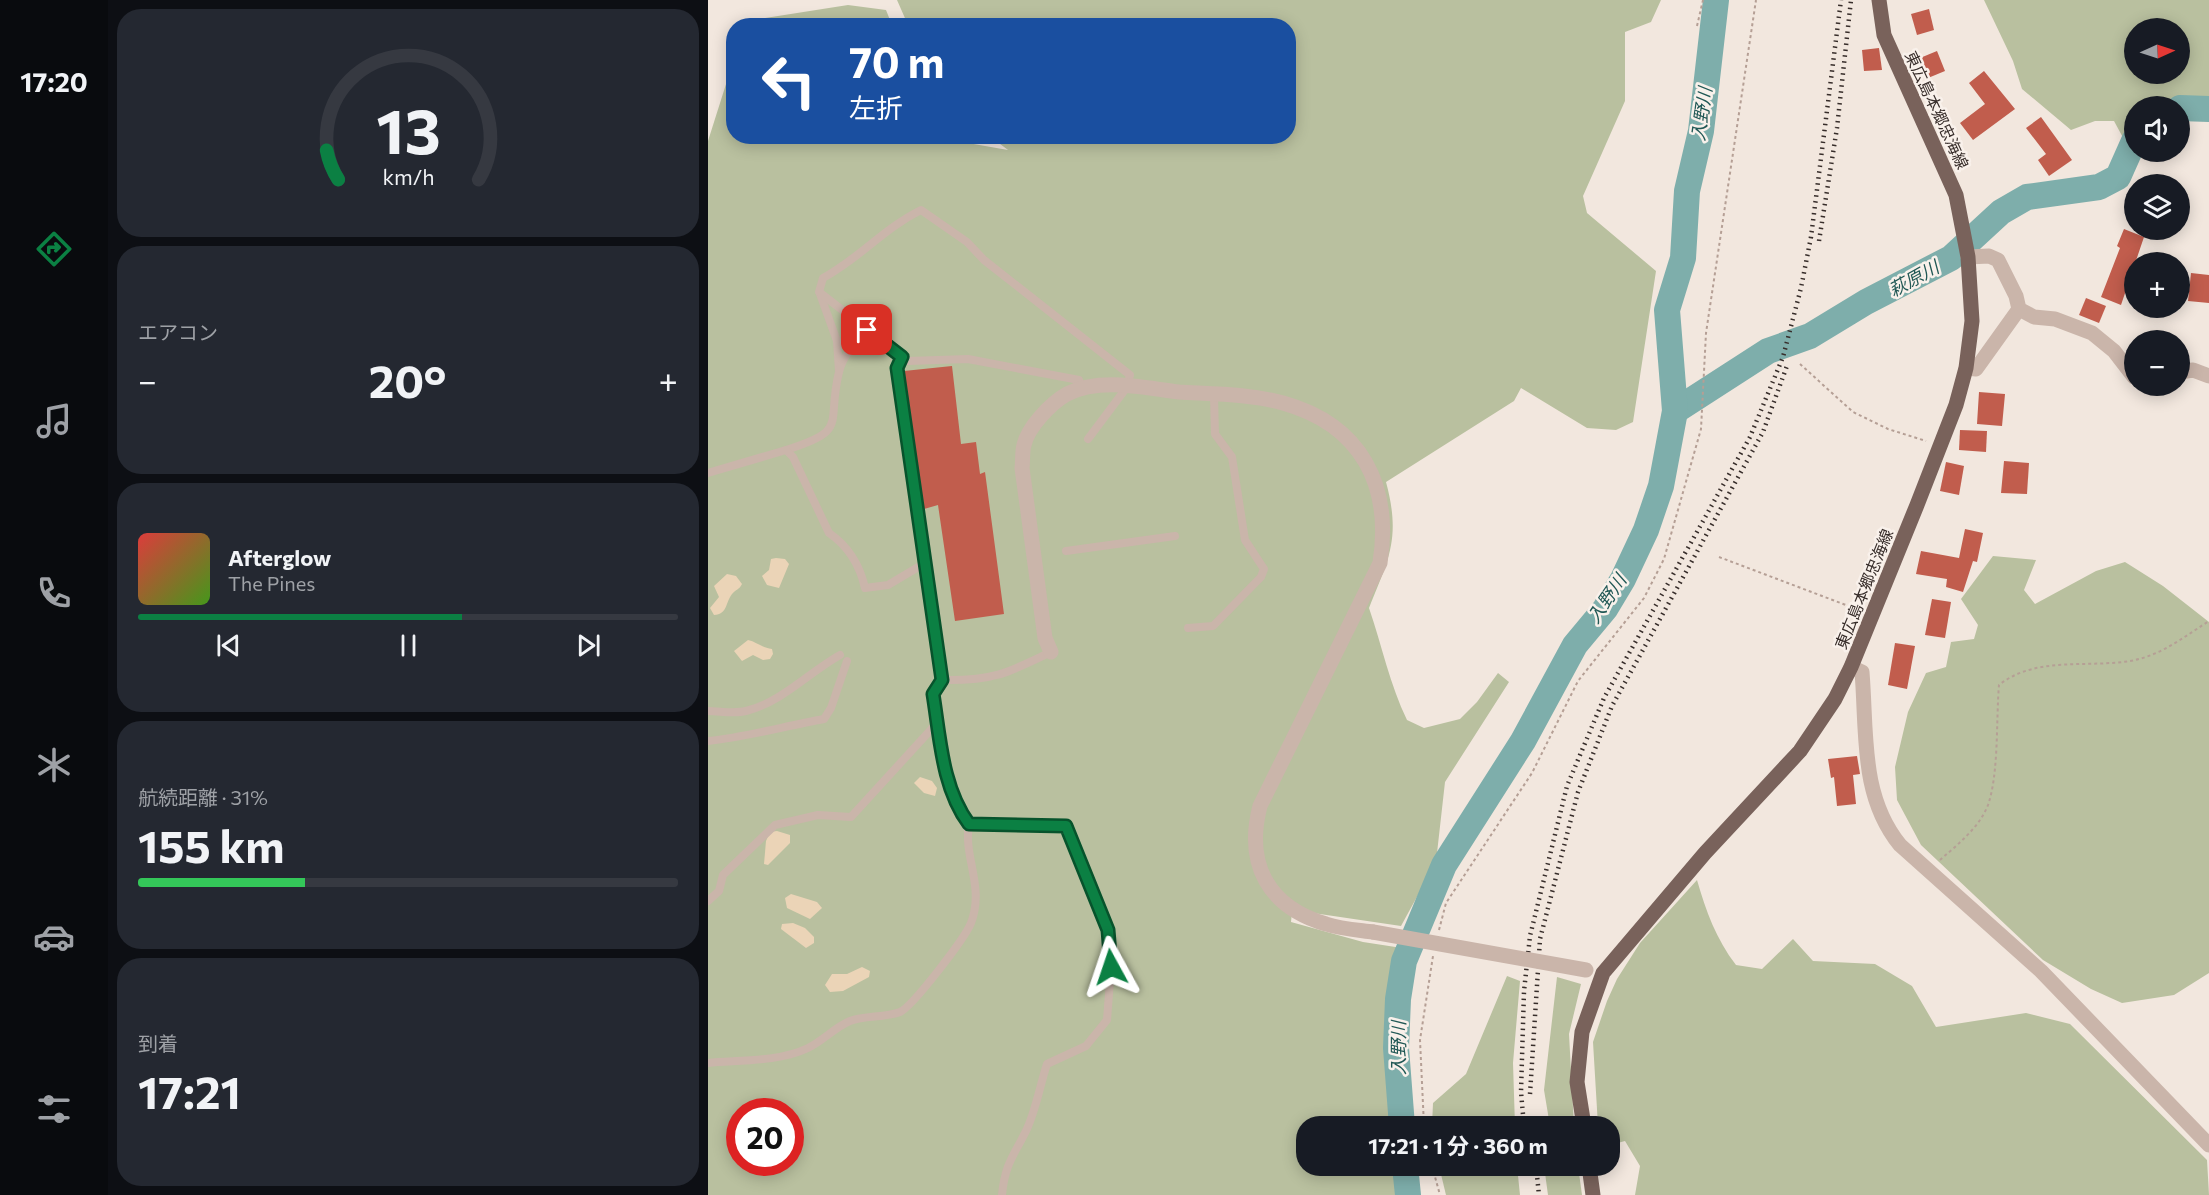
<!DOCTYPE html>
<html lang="ja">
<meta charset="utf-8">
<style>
body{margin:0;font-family:Commissioner,"Noto Sans JP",sans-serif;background:#242831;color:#f1f3f6;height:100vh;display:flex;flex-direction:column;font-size:22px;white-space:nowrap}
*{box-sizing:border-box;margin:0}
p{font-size:20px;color:#9ea1a6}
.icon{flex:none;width:33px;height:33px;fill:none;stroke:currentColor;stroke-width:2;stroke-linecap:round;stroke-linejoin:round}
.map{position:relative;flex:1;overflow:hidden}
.side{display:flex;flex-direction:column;gap:9px;padding:9px;background:#0d0f14;width:600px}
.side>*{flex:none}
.top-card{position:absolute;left:18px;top:18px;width:570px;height:126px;border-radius:24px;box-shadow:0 3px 15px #0003;background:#1a4fa0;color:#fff;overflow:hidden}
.needle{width:39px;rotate:87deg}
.buttons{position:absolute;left:1416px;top:18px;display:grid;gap:12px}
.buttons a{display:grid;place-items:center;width:66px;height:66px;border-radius:50%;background:#171b24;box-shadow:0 3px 15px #0003;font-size:30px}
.speed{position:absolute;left:18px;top:1098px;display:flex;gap:12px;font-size:30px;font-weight:700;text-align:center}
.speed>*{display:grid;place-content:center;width:78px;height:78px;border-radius:50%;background:#171b24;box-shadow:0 3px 15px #0003;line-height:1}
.speed .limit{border:9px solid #d22;background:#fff;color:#111}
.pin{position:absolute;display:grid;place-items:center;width:51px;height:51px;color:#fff;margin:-26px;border-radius:12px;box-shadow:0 3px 9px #0006}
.me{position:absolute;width:66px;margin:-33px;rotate:355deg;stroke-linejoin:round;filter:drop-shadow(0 0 4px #0008)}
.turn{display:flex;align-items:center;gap:21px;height:126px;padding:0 24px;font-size:27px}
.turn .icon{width:78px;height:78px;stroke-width:2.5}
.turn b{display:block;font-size:42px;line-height:51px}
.big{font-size:45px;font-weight:700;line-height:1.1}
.side .widget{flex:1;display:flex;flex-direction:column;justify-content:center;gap:9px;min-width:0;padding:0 21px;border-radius:24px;background:#242831}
.side .dial{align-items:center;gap:0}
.dial svg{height:156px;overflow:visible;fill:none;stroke:#363941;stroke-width:7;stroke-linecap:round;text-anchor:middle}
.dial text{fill:#f1f3f6;stroke:none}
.song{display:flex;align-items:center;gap:18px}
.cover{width:72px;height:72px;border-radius:9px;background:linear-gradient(135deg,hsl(0 70% 55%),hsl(100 70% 35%))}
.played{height:6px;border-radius:3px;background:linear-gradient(90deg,#0b8043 60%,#363941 60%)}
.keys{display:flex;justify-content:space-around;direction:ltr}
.heat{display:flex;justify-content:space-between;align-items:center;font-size:33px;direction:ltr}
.charge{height:9px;border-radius:4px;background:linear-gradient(90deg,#34c759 31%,#363941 0)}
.trip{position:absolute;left:588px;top:1116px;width:324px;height:60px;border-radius:24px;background:#171b24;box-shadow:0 3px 15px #0003;font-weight:700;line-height:60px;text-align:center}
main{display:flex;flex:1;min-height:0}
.tabs{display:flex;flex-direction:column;width:108px;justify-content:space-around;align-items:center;background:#090b0e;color:#9ea1a6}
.tabs .icon{width:42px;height:42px}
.tabs .selected{color:#0b8043}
.tabs b{font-size:27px;color:#f1f3f6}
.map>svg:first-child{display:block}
.green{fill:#b9c09f;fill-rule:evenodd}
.sand{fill:#ebd4b7}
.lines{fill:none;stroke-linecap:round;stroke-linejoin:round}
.river{stroke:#7eaeab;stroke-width:26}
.building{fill:#c15d4d}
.path{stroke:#b59f95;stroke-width:2;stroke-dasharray:3 3;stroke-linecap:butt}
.service{stroke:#cab5aa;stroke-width:8}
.minor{stroke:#cab5aa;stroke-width:15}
.tertiary{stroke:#cab5aa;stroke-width:15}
.primary{stroke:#79625b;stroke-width:15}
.rail{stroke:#372d2a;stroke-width:4.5;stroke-dasharray:1.5 4.5;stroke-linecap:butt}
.tertiary-bridge{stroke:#cab5aa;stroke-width:15}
.route-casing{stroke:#07532c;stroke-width:15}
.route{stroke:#0b8043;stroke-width:10}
.labels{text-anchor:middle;stroke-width:5;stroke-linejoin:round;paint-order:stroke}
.street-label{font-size:16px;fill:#372d2a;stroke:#f9f1eb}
.water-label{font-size:18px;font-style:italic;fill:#215855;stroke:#f9f1eb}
</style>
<main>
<nav class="tabs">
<b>17:20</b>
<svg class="icon selected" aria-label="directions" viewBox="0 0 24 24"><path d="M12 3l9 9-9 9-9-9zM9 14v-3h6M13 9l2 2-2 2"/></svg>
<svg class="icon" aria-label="music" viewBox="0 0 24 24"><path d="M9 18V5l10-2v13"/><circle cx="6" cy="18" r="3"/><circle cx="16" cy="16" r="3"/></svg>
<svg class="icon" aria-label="phone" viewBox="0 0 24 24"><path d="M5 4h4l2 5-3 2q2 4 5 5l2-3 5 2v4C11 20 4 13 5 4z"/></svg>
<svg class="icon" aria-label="climate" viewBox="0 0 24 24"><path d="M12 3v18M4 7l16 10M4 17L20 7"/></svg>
<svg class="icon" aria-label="car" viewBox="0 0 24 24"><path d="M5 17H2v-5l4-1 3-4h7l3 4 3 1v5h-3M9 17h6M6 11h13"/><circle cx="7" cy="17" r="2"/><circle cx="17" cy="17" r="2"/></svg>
<svg class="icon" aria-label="filters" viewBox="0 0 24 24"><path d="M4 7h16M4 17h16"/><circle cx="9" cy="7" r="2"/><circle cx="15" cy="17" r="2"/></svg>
</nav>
<section class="side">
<div class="widget dial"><svg viewBox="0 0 100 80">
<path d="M14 69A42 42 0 1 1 86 69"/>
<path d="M14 69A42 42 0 0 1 8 54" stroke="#0b8043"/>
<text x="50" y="56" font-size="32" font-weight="700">13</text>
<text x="50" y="72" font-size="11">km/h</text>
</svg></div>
<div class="widget"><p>エアコン</p>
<div class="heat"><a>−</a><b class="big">20°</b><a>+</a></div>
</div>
<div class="widget">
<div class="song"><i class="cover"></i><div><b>Afterglow</b><p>The Pines</p></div></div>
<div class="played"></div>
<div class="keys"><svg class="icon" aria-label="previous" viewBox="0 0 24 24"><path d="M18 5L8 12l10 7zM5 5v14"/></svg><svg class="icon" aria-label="pause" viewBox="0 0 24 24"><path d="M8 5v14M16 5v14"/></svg><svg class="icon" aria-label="next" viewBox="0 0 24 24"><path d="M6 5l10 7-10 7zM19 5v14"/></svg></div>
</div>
<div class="widget"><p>航続距離 · 31%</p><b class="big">155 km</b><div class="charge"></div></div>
<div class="widget"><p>到着</p><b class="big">17:21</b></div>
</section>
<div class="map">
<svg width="1501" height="1195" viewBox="0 0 1501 1195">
<rect width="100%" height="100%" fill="#f2e7de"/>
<g class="green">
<path d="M189,0H953L943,22L917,32V101L875,196L879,213L948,271L925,422L908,430L879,428L813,388L806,401L678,482C693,538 681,558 661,608C674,646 682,685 699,720L716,728L752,719L769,702L790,673L801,682L737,782L728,862L693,926L605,913L585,902L583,922L655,942L694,948L679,1020L685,1126H630L620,1122L621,1126H598V1166H678L687,1169L692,1195H0V141L25,62L26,136L238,137L237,139L300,150L283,137L580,136V26L200,25ZM32,1112H82V1162H32Z"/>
<path d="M1276,0H1501V106H1426V132L1419,145L1406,121H1387L1363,130L1314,89L1305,61ZM1426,28H1472V74H1426Z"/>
<path d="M140,5L178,10L184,25H37L38,21Z"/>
<path d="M1285,556L1328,560L1316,590L1327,604L1388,571L1417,562L1455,586L1501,622V973L1466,995L1414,1003L1383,989L1335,960L1213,845L1189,800L1187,767L1200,712L1218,673L1238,667L1243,642L1266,639L1270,625L1253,599Z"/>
<path d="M989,880C998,911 1008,939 1028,965L1054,969L1085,939L1105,961L1167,964L1204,986L1228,1027L1318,1013L1362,1024L1499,1160L1501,1195H927L932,1166L917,1141L902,1145V1126H890L885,1042L899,1001L909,979L932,943Z"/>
<path d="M799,976L812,981L805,1063L807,1126H724L725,1103L758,1074Z"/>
<path d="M849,977L873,984L861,1034L866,1126H842L836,1090Z"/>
<path d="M731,1166H809L812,1195H738Z"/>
<path d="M840,1166H870L874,1195H840L837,1173Z"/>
</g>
<g class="sand">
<path d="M68,558L77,559L81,564L71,588L59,585L54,576L61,570L63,559Z"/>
<path d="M19,574L28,576L34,584C31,590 28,589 24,594C17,603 20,614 6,615L2,608L11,597L6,586Z"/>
<path d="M40,640C49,642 54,648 64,649L65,654L62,659L55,660L45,655L34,661L26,651Z"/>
<path d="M212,777L224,781L229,788L227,796L216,793L206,783Z"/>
<path d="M69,831L82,835V843L60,865L56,864L58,841L62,832Z"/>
<path d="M83,894L109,902L114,908L102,919L79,908L77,898Z"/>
<path d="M85,923L97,928L106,937V943L98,948L73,929L74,924Z"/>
<path d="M154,967L162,971L161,977L135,991L122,992L117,985L124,974H139Z"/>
</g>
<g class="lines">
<g class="river">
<path d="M1472,108L1501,109"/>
<path d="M967,411L1060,351L1102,336L1158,302L1243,258L1293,212L1319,197L1391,187L1410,177L1426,141"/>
<path d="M694,1126L688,1048L690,999L696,961L736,865L815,741L867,645L897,609L915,579L938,530L953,486L967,411L959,310L975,258L979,191L993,131L1008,0"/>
<path d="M697,1166L700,1195"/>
</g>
</g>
<g class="building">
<path d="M1221,9L1226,30L1209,35L1203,14Z"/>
<path d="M1171,48L1174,70L1156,71L1154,50Z"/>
<path d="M1229,51L1237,71L1220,78L1212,58Z"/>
<path d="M1276,71L1307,109L1265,140L1252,123L1277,104L1261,83Z"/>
<path d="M1333,117L1364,160L1341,176L1330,160L1338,154L1318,128Z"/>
<path d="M1416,229L1436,237L1413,305L1393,297L1412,248L1409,246Z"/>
<path d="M1483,273L1501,275V303L1480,301Z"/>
<path d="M1378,298L1398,306L1391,323L1371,315Z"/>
<path d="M244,366L253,444L268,442L272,474L277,472L296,614L247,621L230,505L216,509L196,371Z"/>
<path d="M1271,392L1297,394L1294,426L1269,424Z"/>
<path d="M1252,430L1279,431L1278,452L1251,450Z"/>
<path d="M1296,461L1321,463L1319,494L1293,493Z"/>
<path d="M1238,462L1256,466L1251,495L1232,491Z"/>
<path d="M1257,529L1275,533L1269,562L1265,561L1255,592L1238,587L1239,579L1208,574L1213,551L1251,558Z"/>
<path d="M1224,599L1243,602L1237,638L1217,635Z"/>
<path d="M1187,643L1207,646L1199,689L1180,685Z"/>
<path d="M1149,756L1152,774L1145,775L1148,804L1129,806L1126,777L1123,778L1120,759Z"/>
</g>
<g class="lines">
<g class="path">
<path d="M989,26L995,0"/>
<path d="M1092,364L1145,412L1180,429L1218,441"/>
<path d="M1011,557L1151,610"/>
<path d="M1232,860C1250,844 1271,828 1280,805C1291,773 1288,720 1291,685C1327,656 1379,668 1422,661C1452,656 1476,637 1501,621"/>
<path d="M731,930L738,903L824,773L870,681L936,598L956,559L993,429L998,333L1048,0"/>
<path d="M716,1126L712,1040L725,956"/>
<path d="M724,1166L732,1195"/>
</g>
<g class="service">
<path d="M112,294L129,341L131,371"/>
<path d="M194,357L189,368L234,680C284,681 298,674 343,652"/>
<path d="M374,388L371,380L260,359L200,361L111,292L115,278C152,258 175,229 213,210L259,242L276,260L422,375L419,387L380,439"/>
<path d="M78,450C142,430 118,425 131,372C135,355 148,342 159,330"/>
<path d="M0,473L78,450L85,457L121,533C140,546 152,566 157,588L180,585L217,563"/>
<path d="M358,551L467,536"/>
<path d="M480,628L505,626L553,577L556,569L537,540L524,457L507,434L506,395"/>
<path d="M234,680L225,694C231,737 234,788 261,824L358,826L400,930L403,967L399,1020L378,1046L339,1064C332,1085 328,1110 318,1131C305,1157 297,1164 294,1195"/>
<path d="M0,711C12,711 26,714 38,711C74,702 100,673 132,655"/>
<path d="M0,741C39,737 77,726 116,719L123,708L139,661"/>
<path d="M0,901L11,891L15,875L67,825L110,815L143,817L229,723"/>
<path d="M0,1063C31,1060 71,1062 100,1048C115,1041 127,1027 142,1021C157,1015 176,1018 192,1012C205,1006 257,938 263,923C277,886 255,857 261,824"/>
</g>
<g class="minor">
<path d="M1260,257L1281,256L1290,260L1308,296L1311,309L1326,317L1347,319L1384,333L1406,351L1426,377"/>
<path d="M1258,368L1268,369L1311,309"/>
<path d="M1472,372L1485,370L1501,376"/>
<path d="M1143,667L1154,672C1159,733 1152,796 1192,845L1333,971L1501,1145"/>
</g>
<path class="tertiary" d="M343,652L337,638L314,468C315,461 314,452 316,445C320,427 343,403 359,394C393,377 436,388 471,392C505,394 543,394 575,403C654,425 684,486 672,563L552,806C537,864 560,907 618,924C633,929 650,930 665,932"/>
<g class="primary">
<path d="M876,1126L869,1082L874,1032L895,973L997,853L1092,751L1127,699L1143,667L1209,505L1248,405L1258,368L1264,321L1260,257L1248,195L1176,35L1171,0"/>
<path d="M881,1166L885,1195"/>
</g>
<g class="rail">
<path d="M1111,241L1129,128L1143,0"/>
<path d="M822,1094L832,939L870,792L904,706L1055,432L1080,363"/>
<path d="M816,1126L813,1092L816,991L822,936L859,786L896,698L1042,437L1075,357L1093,288L1103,237L1133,0"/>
<path d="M828,1166L831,1195"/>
</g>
<path class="tertiary-bridge" d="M665,932L878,970"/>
</g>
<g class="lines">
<g class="route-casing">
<path id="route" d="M159,330L194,357L189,368L234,680L225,694C232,737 234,788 261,824L358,826L400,930L403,967"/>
</g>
<use href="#route" class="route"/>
</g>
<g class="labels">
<g class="street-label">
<text transform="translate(1229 110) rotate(65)" y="6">東広島本郷忠海線</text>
<text transform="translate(1156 589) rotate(-68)" y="6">東広島本郷忠海線</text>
</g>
<g class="water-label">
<text transform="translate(994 114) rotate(-82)" y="6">入野川</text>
<text transform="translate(1206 279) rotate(-29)" y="6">萩原川</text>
<text transform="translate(899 599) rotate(-56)" y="6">入野川</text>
<text transform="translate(691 1048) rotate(-90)" y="6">入野川</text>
</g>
</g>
</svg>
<div class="buttons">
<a><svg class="needle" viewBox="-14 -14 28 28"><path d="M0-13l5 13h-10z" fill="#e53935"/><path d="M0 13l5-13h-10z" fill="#9ea1a6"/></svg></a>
<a><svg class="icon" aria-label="sound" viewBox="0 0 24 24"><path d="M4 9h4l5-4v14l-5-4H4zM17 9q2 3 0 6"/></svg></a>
<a><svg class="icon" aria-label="layers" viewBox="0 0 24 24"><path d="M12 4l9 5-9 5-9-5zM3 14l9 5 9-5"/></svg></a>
<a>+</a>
<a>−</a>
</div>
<div class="speed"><div class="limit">20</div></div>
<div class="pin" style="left:159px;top:330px;background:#d93025"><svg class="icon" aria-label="arrive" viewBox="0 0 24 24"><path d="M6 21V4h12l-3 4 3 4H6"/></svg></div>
<svg class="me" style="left:403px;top:967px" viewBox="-20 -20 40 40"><path d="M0-17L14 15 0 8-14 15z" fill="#0b8043" stroke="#fff" stroke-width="4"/></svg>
<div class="trip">17:21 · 1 分 · 360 m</div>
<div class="top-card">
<div class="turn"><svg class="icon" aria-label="left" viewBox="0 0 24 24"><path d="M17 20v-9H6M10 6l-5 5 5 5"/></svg><div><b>70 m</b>左折</div></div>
</div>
</div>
</main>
